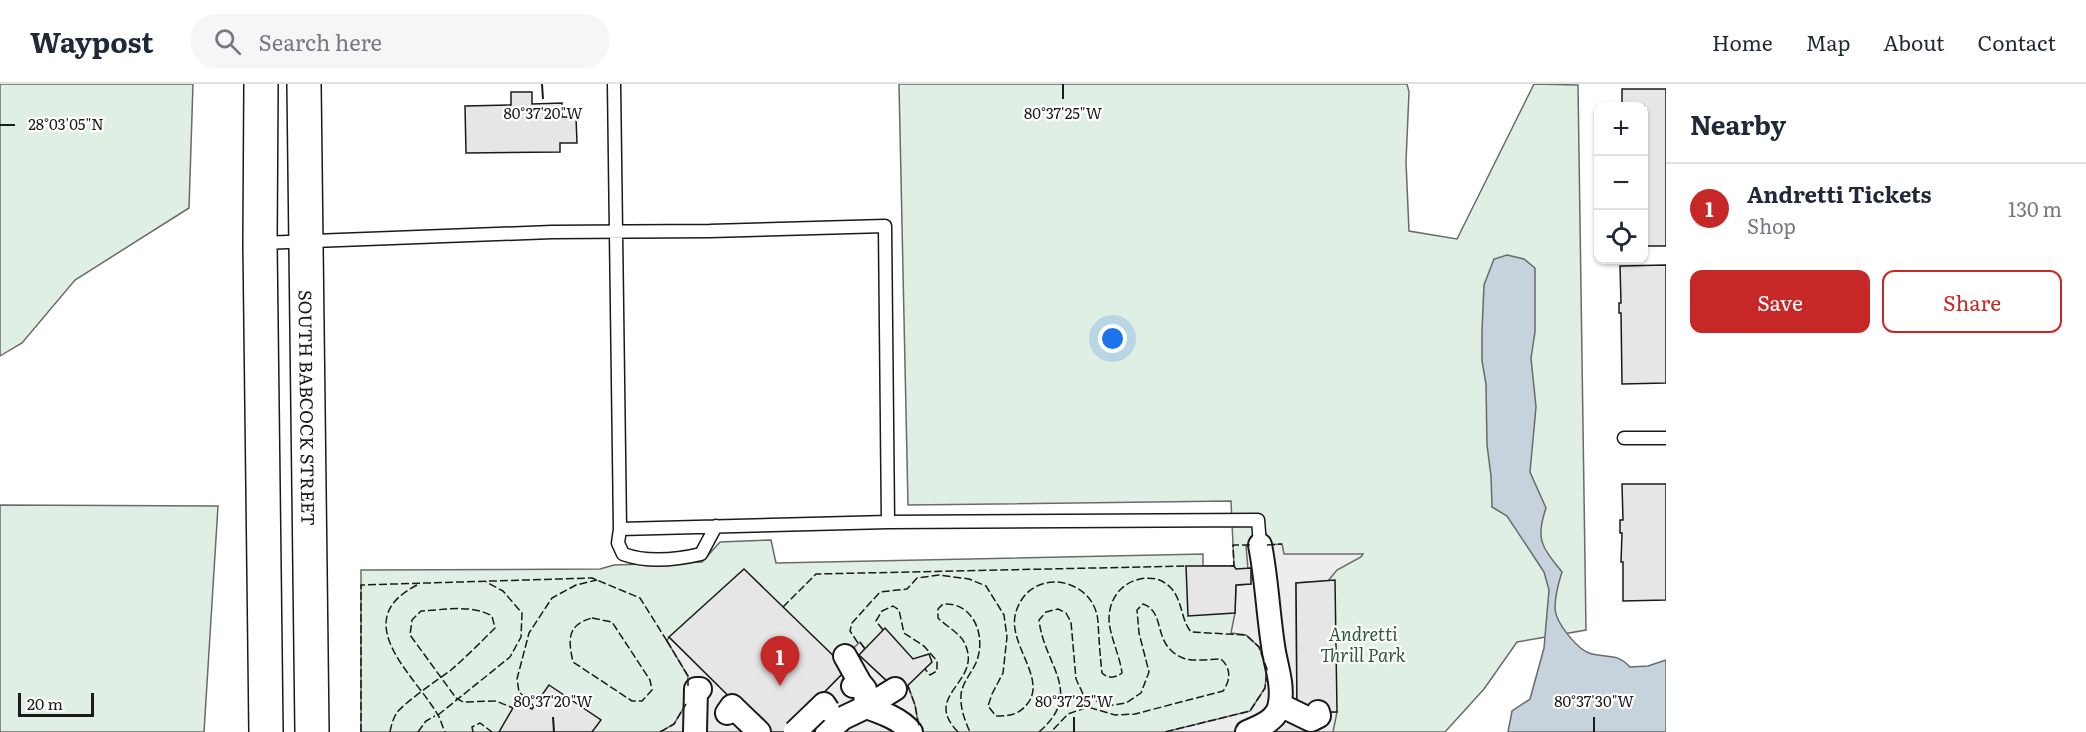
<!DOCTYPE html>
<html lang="en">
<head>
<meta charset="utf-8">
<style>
  :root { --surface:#fff; --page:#f6f6f7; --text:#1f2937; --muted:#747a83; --line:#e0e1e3; --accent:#c62828 }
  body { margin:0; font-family:Literata,serif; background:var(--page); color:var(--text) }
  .controls { position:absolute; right:18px; top:18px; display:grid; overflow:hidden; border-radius:12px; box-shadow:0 2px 4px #0004 }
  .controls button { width:54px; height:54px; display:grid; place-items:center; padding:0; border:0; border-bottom:2px solid var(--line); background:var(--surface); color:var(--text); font:30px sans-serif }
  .scale { position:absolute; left:18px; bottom:15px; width:76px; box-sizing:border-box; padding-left:6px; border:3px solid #1a1a1a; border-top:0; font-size:16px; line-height:21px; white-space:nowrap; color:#1a1a1a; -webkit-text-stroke:4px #fff; paint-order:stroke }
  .you { position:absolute; left:1113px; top:255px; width:21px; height:21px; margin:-15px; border:4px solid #fff; border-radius:50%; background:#1a73e8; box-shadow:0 0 0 9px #1a73e833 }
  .badge { display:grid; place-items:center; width:39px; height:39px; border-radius:50%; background:var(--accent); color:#fff; font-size:20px; font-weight:700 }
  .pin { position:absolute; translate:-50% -50px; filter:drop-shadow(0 2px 3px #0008) }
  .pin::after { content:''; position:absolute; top:32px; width:21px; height:18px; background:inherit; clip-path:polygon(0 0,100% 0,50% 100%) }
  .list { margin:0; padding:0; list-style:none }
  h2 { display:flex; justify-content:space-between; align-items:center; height:78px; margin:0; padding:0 24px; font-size:26px }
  h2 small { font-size:20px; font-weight:400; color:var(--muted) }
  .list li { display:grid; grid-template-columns:39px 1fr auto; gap:18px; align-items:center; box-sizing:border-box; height:90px; padding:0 24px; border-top:2px solid var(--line) }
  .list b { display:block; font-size:22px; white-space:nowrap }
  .list p { margin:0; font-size:20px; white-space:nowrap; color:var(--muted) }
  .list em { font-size:20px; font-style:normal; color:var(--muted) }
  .actions { display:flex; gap:12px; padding:18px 24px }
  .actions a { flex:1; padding:14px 0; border:2px solid var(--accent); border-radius:12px; text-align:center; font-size:21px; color:var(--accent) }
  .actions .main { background:var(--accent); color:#fff }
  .icon { flex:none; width:33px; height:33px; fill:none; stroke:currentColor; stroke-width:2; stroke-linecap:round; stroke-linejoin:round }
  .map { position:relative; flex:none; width:1666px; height:648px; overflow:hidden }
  header { display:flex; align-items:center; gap:36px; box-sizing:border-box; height:84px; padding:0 30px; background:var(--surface); border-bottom:2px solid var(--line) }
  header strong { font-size:28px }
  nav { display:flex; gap:33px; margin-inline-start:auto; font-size:21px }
  .search { width:420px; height:54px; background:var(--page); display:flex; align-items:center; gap:15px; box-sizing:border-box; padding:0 21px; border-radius:33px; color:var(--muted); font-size:22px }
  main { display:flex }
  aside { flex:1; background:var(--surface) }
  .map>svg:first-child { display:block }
  .green { fill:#e0efe3; stroke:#6a6a6a; stroke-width:1.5 }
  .parking { fill:#ededed; stroke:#6a6a6a; stroke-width:1.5 }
  .water { fill:#c6d2dc; stroke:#6a6a6a; stroke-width:1.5 }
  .building { fill:#e6e6e6; stroke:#1a1a1a; stroke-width:1.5 }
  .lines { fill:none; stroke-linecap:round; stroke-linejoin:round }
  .lane-casing { stroke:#1a1a1a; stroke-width:15 }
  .street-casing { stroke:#1a1a1a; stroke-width:26 }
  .secondary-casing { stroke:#1a1a1a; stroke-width:36 }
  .lane { stroke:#fff; stroke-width:12 }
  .street { stroke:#fff; stroke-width:22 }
  .secondary { stroke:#fff; stroke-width:33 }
  .street-bridge-casing { stroke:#1a1a1a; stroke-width:26; stroke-linecap:butt }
  .street-bridge { stroke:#fff; stroke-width:22 }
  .fence { stroke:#1a1a1a; stroke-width:1.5; stroke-dasharray:8 3; stroke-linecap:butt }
  .ticks { fill:none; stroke:#1a1a1a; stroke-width:2 }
  .labels { text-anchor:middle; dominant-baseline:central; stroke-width:4.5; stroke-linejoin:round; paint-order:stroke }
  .street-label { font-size:18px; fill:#1a1a1a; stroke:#fff }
  .park-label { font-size:18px; font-style:italic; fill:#2b5a34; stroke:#fff }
  .ticks-label { font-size:15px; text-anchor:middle; fill:#1a1a1a; stroke:#fff; stroke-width:4.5; stroke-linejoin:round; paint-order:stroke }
</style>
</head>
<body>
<header>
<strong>Waypost</strong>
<div class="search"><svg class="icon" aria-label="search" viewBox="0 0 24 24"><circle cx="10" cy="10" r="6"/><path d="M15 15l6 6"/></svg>Search here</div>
<nav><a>Home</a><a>Map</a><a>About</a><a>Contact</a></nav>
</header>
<main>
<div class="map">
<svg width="1666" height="648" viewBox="0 0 1666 648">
  <rect width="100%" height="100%" fill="#fff"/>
  <!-- green -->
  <path class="green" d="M0,0h193l-4,124 -114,72 -53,63 -22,13z
    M899,0h508l2,8 -3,70 3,69 48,8 77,-155 44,1 8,545 -69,12 -33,47 -39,43h-1084v-162l239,-1 14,-4 88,-3 18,-20 51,-2 5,23 427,-9v12h31l-3,-65 -323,4z
    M0,421l218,1 -14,226h-204z"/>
  <!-- parking -->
  <path class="parking" d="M1282,460l2,10h79l-2,3 -24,13 -9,11 -32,2 1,129h40l-4,20h-168l85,-21 15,-23 2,-19 -8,-22 -13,-12 -15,-2 4,-20 1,-28 14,-1 1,-16 -3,1 -2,-23z
    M669,553l96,95h-105l14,-8 12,-20 2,-28 -21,-35z
    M860,558l5,7 -5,7 35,33 5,4 8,-7 7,19 4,24 3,3h-137l61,-62 -7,-8z"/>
  <!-- water -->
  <path class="water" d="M1507,171l17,4 11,9v64l-4,26 5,49 -6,65 16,36c-11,32 -4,39 16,64 -4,12 -7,25 -7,37 1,14 23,42 37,45 17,4 25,-1 38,13l18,-1 18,-6v72h-158l4,-21 18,-12 14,-51 5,-58 -5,-18 -37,-56 -15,-9 -1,-31 -4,-31 -1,-61 -4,-23v-30l2,-46 10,-26z"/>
  <!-- building -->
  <path class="building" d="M1622,5h44v157h-22v-140h-22z
    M511,8h21v12l30,-1v14h14l1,26h-17v9l-94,1 -1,-47 46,-1z
    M1666,181v118l-44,1 -1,-71h-2v-10h2l-1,-37z
    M1622,400h44v116l-43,1v-39h-2l1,-29h-2v-13h3z
    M1186,482h48l2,3 15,-1v16l-15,1 -1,28 -47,3z
    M744,485l103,100 -62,63h-20l-96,-95z
    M1335,496l2,132h-40l-1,-129z
    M885,544l28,31 16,-5 3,8 -32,31 -41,-38z
    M549,601l52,35 -9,12h-93l18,-31 15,8z
    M1291,631l15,17h-36z"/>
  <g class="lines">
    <defs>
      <path id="lane" d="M614,0l6,445 -2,14 5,11c25,9 53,6 78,0l15,-28
        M261,159l291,-11 158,-1 175,-5 3,296
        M1624,354h42
        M620,445l268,-7 370,-2 2,25"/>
      <path id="street" d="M845,572l15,27
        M853,602l7,-3 5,6 1,18 29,-18
        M1280,621l31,15 8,-4 -1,-4
        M727,629l5,-7 27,26
        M695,648l1,-43h4
        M827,648l16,-14 23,-11c15,5 35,12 45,25
        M1247,648c14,-6 31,-12 33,-29 3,-17 -3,-35 -6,-51 -6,-36 -7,-72 -14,-107"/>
      <g id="secondary">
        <path d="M261,0l-1,159 6,489"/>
        <path id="s1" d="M304,0l8,648"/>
      </g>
    </defs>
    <!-- lane casing -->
    <use href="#lane" class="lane-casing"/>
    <!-- street casing -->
    <use href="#street" class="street-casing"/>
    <!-- secondary casing -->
    <use href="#secondary" class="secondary-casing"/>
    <!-- lane -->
    <use href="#lane" class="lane"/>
    <!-- street -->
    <use href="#street" class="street"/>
    <!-- secondary -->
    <use href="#secondary" class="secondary"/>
    <defs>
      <path id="street-bridge" d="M795,648l29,-28 4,6"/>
    </defs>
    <!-- street-bridge casing -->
    <use href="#street-bridge" class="street-bridge-casing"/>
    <!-- street-bridge -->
    <use href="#street-bridge" class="street-bridge"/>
    <!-- fence -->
    <path class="fence" d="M1267,461l15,-1
      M1231,482h3l-1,-21h19
      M417,501c-70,36 -3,89 21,130 3,5 4,11 7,17
      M783,523l33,-33 370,-8
      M592,534l20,4 38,58 2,10 -10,11h-10l-59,-39c-5,-23 -6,-37 19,-44z
      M883,546l-7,-9 6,-10 11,-5 6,4 5,23 20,13 13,15v10l-7,4 -5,-6
      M667,557l21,35v10
      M865,565l-5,-7 -2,1 -8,-12 2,-8 28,-31 27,-3 10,-11 22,-3 30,4 17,7 18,29 3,22 -4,36 -11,21 -4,12 8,10c14,0 23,-1 32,-13 19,-25 -22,-61 -12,-91 14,-47 79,-35 82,10 1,17 2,34 4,51 7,6 13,5 20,0 -2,-17 -13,-39 -13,-54 0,-20 12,-36 31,-40 11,-2 21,-1 30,8 13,13 10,31 21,45l55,3 13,12 8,22 -2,19 -15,23 -85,21
      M908,602l7,19 4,21
      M534,622l-15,-14 -2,-13 12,-46 23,-35 24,-13 21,-5
      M438,631l72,-58 11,-20 1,-24 -19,-22 -17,-9
      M361,648v-147l231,-7 48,20 27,43 2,-4
      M390,648c1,-6 3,-13 6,-18 6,-10 43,-35 55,-44 15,-13 30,-28 44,-42l-3,-12c-20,-12 -49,-6 -71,-5l-9,9 -2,15 46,63 7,4 33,-1 17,7
      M418,648l8,-11 9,-5
      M473,648l-1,-5 8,-4 12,9
      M660,648l14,-8 12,-20
      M958,648c-37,-38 25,-49 7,-88 -4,-10 -19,-18 -27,-26v-9l5,-5c28,-2 42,27 35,53 -3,13 -16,24 -17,38 -1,13 4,26 9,37
      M1039,648c46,-40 5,-66 0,-112l7,-8 12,-3 8,4 5,9 5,57 7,15 23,12 20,-3 15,-10 8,-21 -10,-39 -2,-23 6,-6c24,8 8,41 40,54 10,4 26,1 38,1 10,9 10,21 2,32l-88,23 -20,1 -27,-8 -20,7 -17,18"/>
  </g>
  <!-- ticks -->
  <path class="ticks" d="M542,0l1,15M1063,0v15M0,41h15M553,633l1,15M1074,633v15M1594,633v15"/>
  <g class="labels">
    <!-- street labels -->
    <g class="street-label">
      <text stroke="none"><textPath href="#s1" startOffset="324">SOUTH BABCOCK STREET</textPath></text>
    </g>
    <!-- park labels -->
    <g class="park-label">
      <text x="1363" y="549">Andretti<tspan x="1363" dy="21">Thrill Park</tspan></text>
    </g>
  </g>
  <g class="ticks-label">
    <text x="543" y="35">80°37'20"W</text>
    <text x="1063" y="35">80°37'25"W</text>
    <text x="66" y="46">28°03'05"N</text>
    <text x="553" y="623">80°37'20"W</text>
    <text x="1074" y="623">80°37'25"W</text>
    <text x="1594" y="623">80°37'30"W</text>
  </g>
</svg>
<div class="controls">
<button>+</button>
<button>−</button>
<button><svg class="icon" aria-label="locate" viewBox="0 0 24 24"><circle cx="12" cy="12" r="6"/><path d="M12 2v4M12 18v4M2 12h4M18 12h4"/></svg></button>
</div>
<div class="scale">20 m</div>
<div class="you"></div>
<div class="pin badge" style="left:780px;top:602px">1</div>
</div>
<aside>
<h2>Nearby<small></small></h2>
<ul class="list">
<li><span class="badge">1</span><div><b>Andretti Tickets</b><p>Shop</p></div><em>130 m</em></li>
</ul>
<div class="actions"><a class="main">Save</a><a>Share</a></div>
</aside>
</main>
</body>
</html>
